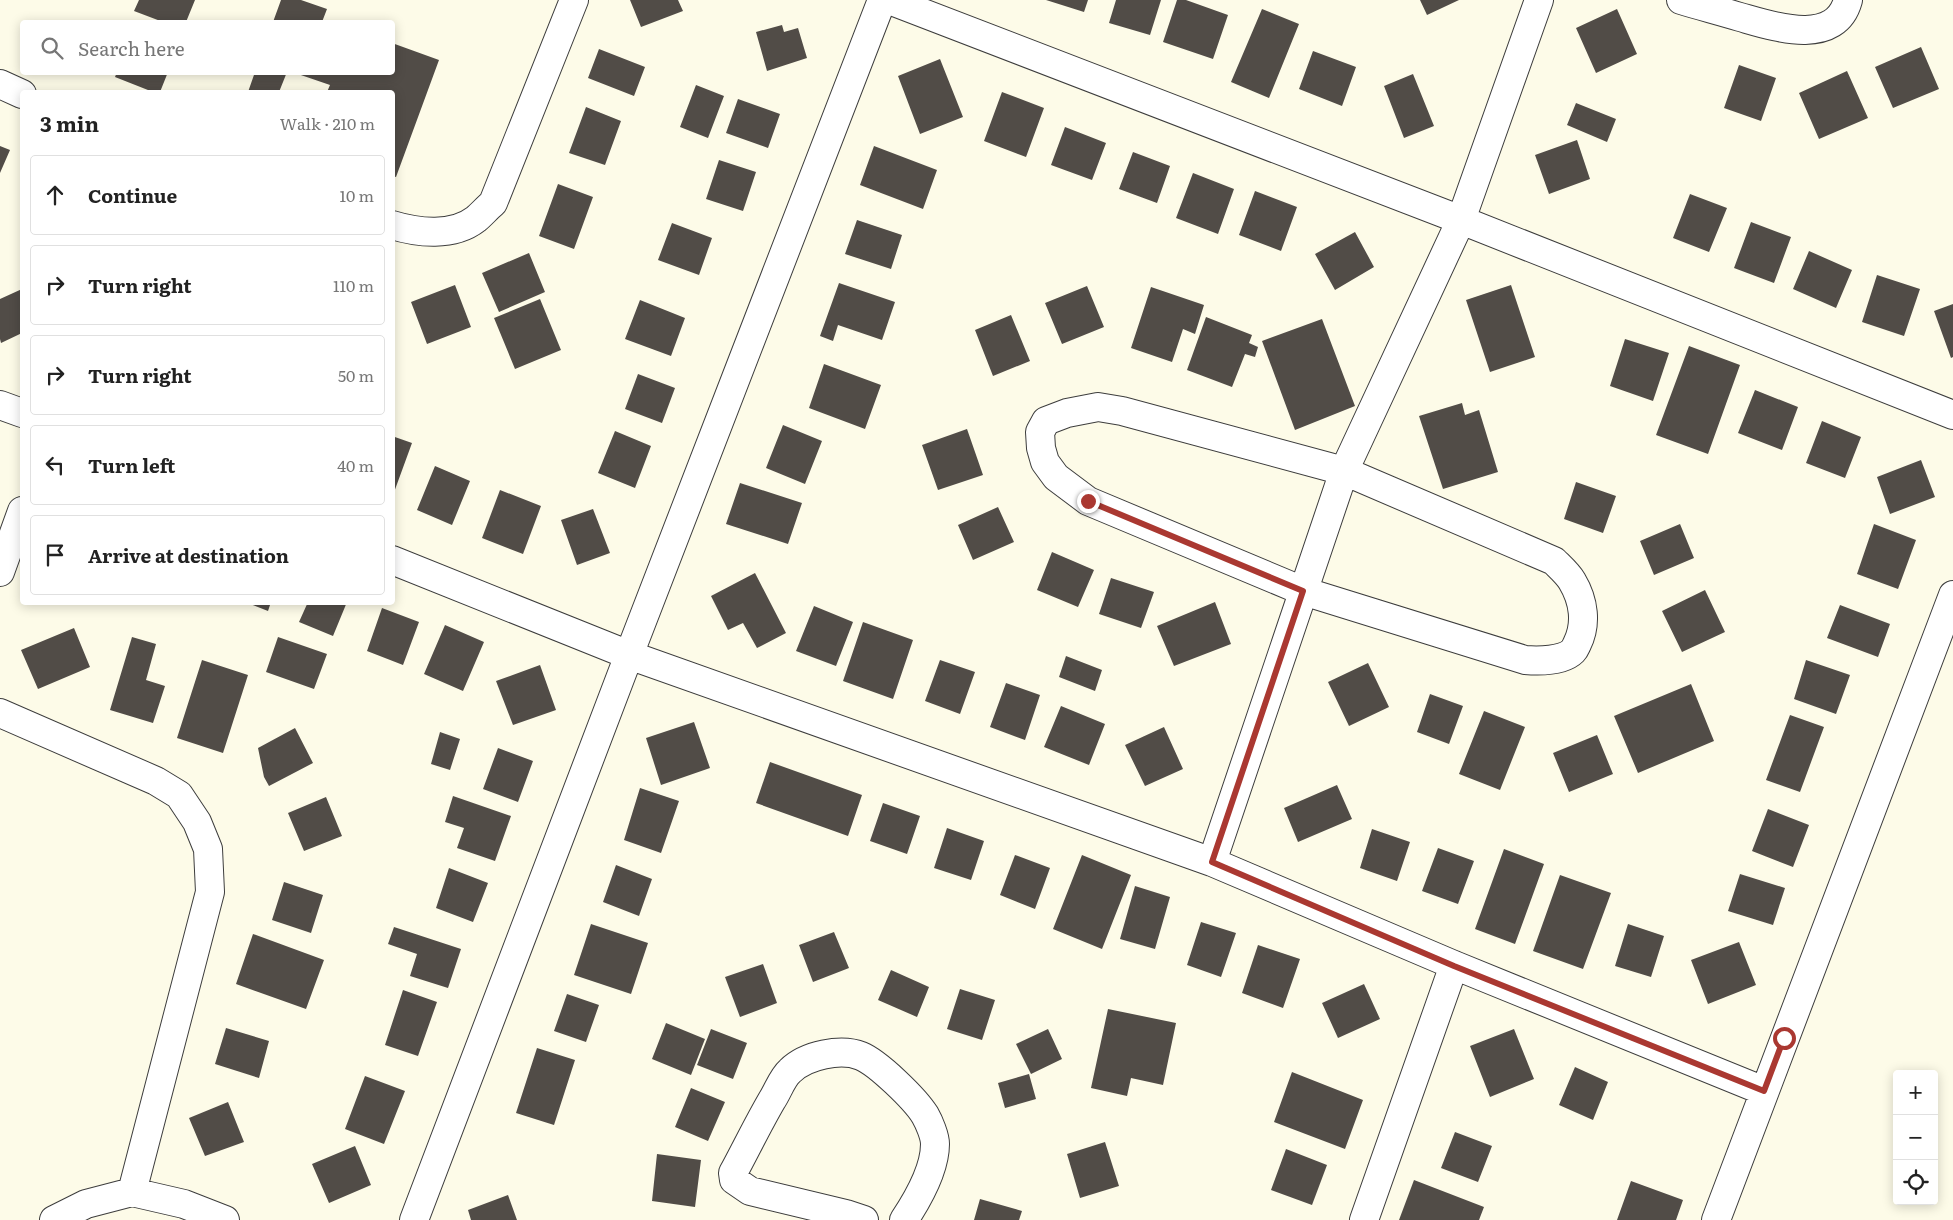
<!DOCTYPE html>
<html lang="en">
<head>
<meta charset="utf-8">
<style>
  :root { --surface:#fff; --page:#f2f2f2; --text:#222; --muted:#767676; --line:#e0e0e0 }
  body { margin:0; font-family:Literata,serif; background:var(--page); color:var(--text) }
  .controls { position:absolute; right:15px; bottom:15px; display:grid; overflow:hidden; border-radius:5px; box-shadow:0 2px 12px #0003 }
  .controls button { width:45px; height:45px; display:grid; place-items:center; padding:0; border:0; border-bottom:1px solid var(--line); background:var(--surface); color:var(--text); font:25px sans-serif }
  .stop { position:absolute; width:15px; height:15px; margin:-11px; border:4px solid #aa3831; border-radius:50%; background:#fff }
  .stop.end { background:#aa3831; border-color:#fff; box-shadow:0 1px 5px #0008 }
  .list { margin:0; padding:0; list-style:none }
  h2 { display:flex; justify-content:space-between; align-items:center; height:65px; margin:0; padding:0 20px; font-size:21px }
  h2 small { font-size:16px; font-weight:400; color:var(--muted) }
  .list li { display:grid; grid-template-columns:32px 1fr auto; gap:15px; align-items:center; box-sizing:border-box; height:80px; margin:0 10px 10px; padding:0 10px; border:1px solid var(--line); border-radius:5px }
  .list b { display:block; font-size:19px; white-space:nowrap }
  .list em { font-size:16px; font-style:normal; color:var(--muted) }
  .icon { flex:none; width:28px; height:28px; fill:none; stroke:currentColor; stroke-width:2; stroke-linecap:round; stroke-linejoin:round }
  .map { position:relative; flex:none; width:1953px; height:1220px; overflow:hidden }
  .search { position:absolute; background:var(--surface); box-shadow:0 2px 12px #0003; left:20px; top:20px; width:375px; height:55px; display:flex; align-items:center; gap:12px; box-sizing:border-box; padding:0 18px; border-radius:5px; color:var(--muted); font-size:19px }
  .panel { position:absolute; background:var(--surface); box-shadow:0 2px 12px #0003; left:20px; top:90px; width:375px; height:515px; border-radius:5px }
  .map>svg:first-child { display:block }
  .building { fill:#514c47 }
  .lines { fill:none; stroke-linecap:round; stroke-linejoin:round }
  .minor-casing { stroke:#3d3d3d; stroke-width:30 }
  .minor { stroke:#fff; stroke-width:28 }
  .route { stroke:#aa3831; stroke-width:6 }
</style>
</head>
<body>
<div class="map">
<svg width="1953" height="1220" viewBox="0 0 1953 1220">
  <rect width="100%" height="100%" fill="#fdfbe8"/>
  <!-- building -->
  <path class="building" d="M139,0h56l-9,22h-23l-29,-11z
    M281,0h20l26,9 -5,13h-49z
    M630,0h48l5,11 -42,16z
    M1046,0h42l-4,12z
    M1116,0h45l-11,35 -41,-12z
    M1177,0h9l42,15 -15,44 -50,-17z
    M1420,0h39l-32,15z
    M1262,9l37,15 -30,74 -38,-16z
    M1617,9l20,45 -41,19 -20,-45z
    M782,25l2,7 14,-4 9,30 -40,13 -11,-39z
    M392,43l47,17 -43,117 -4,-1v-84h-65l3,-7 -35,-12 97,-1z
    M1921,47l18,42 -46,19 -18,-41z
    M599,49l46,18 -11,29 -46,-18z
    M1313,51l43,16 -14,39 -43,-17z
    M940,59l23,58 -43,17 -22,-58z
    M1739,65l37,13 -15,43 -37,-13z
    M1847,71l21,47 -49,21 -20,-46z
    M117,72h51l-8,20h-7l-38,-15z
    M255,72h32l-8,20h-31z
    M1413,74l21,52 -30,12 -20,-52z
    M696,85l28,11 -16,42 -28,-11z
    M1002,92l42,16 -18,49 -42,-16z
    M738,99l42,15 -12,34 -42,-15z
    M1576,103l40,16 -9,23 -40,-17z
    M586,107l35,14 -16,44 -36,-12z
    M1065,127l41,16 -14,37 -41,-15z
    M1577,140l13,39 -41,15 -14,-39z
    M0,146l10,4 -10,23z
    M874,146l63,24 -14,39 -63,-24z
    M1133,152l37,14 -13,37 -38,-14z
    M719,160l37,12 -13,39 -37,-12z
    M1193,173l41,16 -16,45 -42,-16z
    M558,184l35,13 -19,52 -35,-13z
    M1255,191l42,16 -16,44 -42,-16z
    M1690,194l37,14 -18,44 -36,-14z
    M857,220l45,15 -11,34 -46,-15z
    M1751,222l40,15 -17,46 -40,-15z
    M672,223l40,15 -13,37 -41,-15z
    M1355,232l19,35 -39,23 -20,-36z
    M1809,251l43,19 -16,38 -43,-19z
    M529,253l16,39 -46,20 -17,-39z
    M1877,275l43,14 -16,47 -42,-14z
    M839,283l56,19 -13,38 -44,-15 -5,16 -13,-5z
    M455,285l16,42 -44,17 -16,-42z
    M1511,285l24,72 -45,15 -24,-72z
    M1087,286l17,41 -42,17 -17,-41z
    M1151,287l53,18 -9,29 -12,-5 -11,33 -41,-14z
    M22,289v44l-21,10 -1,-4v-40z
    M540,299l21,51 -46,19 -21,-51z
    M640,300l45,18 -14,38 -46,-17z
    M1953,304v53l-2,1 -17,-47z
    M1011,315l19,46 -37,15 -18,-46z
    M1206,317l46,18 -3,8 9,4 -3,10 -10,-3 -13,33 -45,-17z
    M1322,319l33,87 -60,24 -33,-89z
    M1625,339l44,14 -16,48 -43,-15z
    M1689,346l51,19 -32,89 -52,-19z
    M824,364l57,21 -16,44 -56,-21z
    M638,374l37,14 -13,35 -37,-14z
    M1755,390l43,17 -16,43 -44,-17z
    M1462,403l3,12 14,-5 19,62 -55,17 -24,-73z
    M1822,421l39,16 -16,41 -39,-15z
    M783,425l39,16 -17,43 -39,-16z
    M967,429l16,46 -45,15 -16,-45z
    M615,431l36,15 -16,42 -37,-15z
    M392,436l20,7 -19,52h-1z
    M1921,460l14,37 -45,17 -13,-37z
    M435,466l35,15 -18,44 -35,-15z
    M1576,482l40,14 -13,37 -39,-14z
    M740,483l62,20 -14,41 -62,-20z
    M500,490l41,16 -18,48 -41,-16z
    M998,507l16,35 -41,18 -15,-35z
    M593,509l17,44 -33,12 -16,-45z
    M1680,524l14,34 -40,17 -14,-34z
    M1874,524l42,16 -18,49 -41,-15z
    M1052,552l42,18 -16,37 -41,-17z
    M755,573l31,60 -29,15 -14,-25 -15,7 -17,-34z
    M1111,578l43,14 -13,36 -42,-14z
    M1705,590l20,42 -43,20 -20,-41z
    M245,602h26l-3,9z
    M308,602h39l-14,34 -34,-14z
    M1215,602l16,42 -57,22 -17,-40z
    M1840,605l50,19 -12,33 -51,-19z
    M814,606l39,16 -17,44 -40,-15z
    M382,608l37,14 -16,43 -36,-14z
    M863,622l50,18 -20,59 -50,-18z
    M445,625l39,17 -21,49 -39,-17z
    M74,628l16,39 -52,22 -17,-39z
    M132,637l24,7 -10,36 19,6 -12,37 -43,-13z
    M278,637l49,17 -13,35 -48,-17z
    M1066,656l36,14 -7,21 -36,-14z
    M202,660l46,15 -25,78 -46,-15z
    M940,660l35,12 -15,42 -35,-13z
    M1806,660l44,15 -14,39 -42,-15z
    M1368,663l21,44 -40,19 -21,-44z
    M540,665l16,45 -43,15 -17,-44z
    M1006,683l34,12 -15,45 -35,-13z
    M1691,684l23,57 -76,32 -24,-57z
    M1430,694l33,12 -14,38 -32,-12z
    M1061,706l44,18 -16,41 -45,-18z
    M1484,711l41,16 -25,63 -41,-16z
    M1790,715l34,12 -24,65 -34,-12z
    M694,722l16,46 -49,17 -15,-47z
    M1164,727l19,42 -38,17 -20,-41z
    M295,728l18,35 -44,23 -5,-9 -6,-29z
    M440,732l20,7 -10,31 -19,-6z
    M1597,735l16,39 -44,18 -16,-39z
    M498,748l35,13 -15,41 -35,-13z
    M770,762l92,33 -14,41 -92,-33z
    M1337,785l15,34 -54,23 -14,-34z
    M640,788l39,13 -18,52 -37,-13z
    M453,796l58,20 -16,45 -38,-13 7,-20 -19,-6z
    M326,797l16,39 -38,15 -16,-38z
    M883,803l37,13 -13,38 -37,-13z
    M1768,809l41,16 -16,42 -41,-16z
    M947,828l37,13 -13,39 -37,-12z
    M1372,829l38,13 -13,39 -37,-13z
    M1438,848l36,13 -16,43 -36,-13z
    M1504,849l40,15 -29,80 -40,-15z
    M1015,855l35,13 -15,41 -35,-14z
    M1082,855l49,20 -29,74 -49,-20z
    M616,865l36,14 -13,37 -36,-14z
    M449,868l39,15 -15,39 -37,-14z
    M1740,874l45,14 -12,37 -45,-14z
    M1560,875l51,18 -28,76 -50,-18z
    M284,882l39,13 -12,38 -39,-13z
    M1135,886l35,11 -15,52 -35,-10z
    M1201,922l35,11 -15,44 -34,-12z
    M591,924l57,19 -17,51 -57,-19z
    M1628,924l36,12 -13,41 -36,-11z
    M394,927l67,22 -13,39 -38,-12 7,-22 -29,-10z
    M834,932l15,36 -36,14 -14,-37z
    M253,934l71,26 -18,49 -70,-25z
    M1739,942l17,43 -48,19 -17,-44z
    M1258,945l42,14 -17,49 -41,-15z
    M763,964l14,39 -37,14 -15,-40z
    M891,970l38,17 -12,30 -39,-17z
    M1364,984l16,35 -42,19 -16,-35z
    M960,989l35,11 -13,40 -35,-11z
    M403,990l34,12 -19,54 -33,-11z
    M567,994l32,11 -13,37 -32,-11z
    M1108,1009l68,14 -13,62 -32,-7 -4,18 -36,-8z
    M666,1023l39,16 -14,36 -39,-16z
    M226,1028l43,13 -10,37 -44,-14z
    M711,1029l36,14 -14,36 -36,-14z
    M1048,1029l14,30 -31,15 -15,-30z
    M1514,1029l20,50 -44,18 -20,-51z
    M537,1048l38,12 -21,65 -38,-12z
    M1575,1067l33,15 -15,38 -34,-15z
    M1292,1072l71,28 -18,49 -71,-27z
    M1029,1074l7,25 -31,9 -7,-25z
    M365,1076l40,15 -21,53 -39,-15z
    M691,1088l34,14 -17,39 -33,-14z
    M228,1102l16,40 -39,14 -16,-38z
    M1455,1132l37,14 -14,36 -37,-14z
    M1105,1142l14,44 -39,12 -13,-44z
    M355,1146l16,39 -42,18 -17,-39z
    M1286,1149l41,16 -15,40 -41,-15z
    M657,1154l44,6 -6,47 -43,-6z
    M1414,1180l70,27 -5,13h-80z
    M1631,1181l52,19 -7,20h-59z
    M508,1195l9,25h-46l-3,-10z
    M980,1199l42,12 -3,9h-45z"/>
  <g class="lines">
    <defs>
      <path id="minor" d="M889,0l572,220 492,195
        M1681,0c20,6 39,11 59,17 32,9 95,31 108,-17
        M0,84l22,10
        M392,225c26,8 61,12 84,-6 6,-5 11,-11 17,-16l81,-203
        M0,405l22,8
        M1098,407l24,4 222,60 210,90c6,6 14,13 18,20 12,20 15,43 5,63 -1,2 -2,5 -4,7 -10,10 -35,10 -48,9l-222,-69 -215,-90 -32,-24 -11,-15 -4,-14 -1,-16 6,-11 21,-8z
        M392,560l237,95 583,207 242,103 310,126
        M0,572l22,-61
        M0,713l156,68 23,14 18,27 11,27 2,43 -78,300
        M1212,862l132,-391 117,-251 78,-220
        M54,1220l32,-16 46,-12 52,12 41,16
        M414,1220l215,-565 253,-655
        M864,1220l-18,-6 -96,-23 -16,-11 -1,-7c13,-24 25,-49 39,-73 6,-9 10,-22 18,-29 16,-16 51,-23 71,-15 17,7 54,43 64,59 4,7 10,21 10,29 0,26 -17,55 -31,76
        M1364,1220l90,-255
        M1716,1220l237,-625"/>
    </defs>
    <!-- minor casing -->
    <use href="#minor" class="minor-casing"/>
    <!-- minor -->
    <use href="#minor" class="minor"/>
  </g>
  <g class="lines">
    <!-- route -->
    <path class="route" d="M1088,501l215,90 -91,271 242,104 310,125 20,-53"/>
  </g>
</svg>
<div class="controls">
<button>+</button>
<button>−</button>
<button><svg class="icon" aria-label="locate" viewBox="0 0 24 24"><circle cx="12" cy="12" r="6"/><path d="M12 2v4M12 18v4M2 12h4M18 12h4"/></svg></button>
</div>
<div class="stop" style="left:1784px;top:1038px"></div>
<div class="stop end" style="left:1088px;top:501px"></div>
<div class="search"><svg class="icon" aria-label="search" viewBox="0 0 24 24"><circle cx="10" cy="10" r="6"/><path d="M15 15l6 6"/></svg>Search here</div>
<section class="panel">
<h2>3 min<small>Walk · 210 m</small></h2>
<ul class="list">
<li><svg class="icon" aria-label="ahead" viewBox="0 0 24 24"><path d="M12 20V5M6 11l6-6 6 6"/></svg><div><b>Continue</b></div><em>10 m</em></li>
<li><svg class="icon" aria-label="right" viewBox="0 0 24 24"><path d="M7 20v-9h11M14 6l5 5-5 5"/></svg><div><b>Turn right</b></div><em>110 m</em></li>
<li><svg class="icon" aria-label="right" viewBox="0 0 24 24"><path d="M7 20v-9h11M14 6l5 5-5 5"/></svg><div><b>Turn right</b></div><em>50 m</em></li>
<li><svg class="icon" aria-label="left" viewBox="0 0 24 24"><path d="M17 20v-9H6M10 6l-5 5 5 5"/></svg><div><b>Turn left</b></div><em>40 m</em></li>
<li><svg class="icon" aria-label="arrive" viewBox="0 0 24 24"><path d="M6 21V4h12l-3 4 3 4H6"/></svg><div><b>Arrive at destination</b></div></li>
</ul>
</section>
</div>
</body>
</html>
